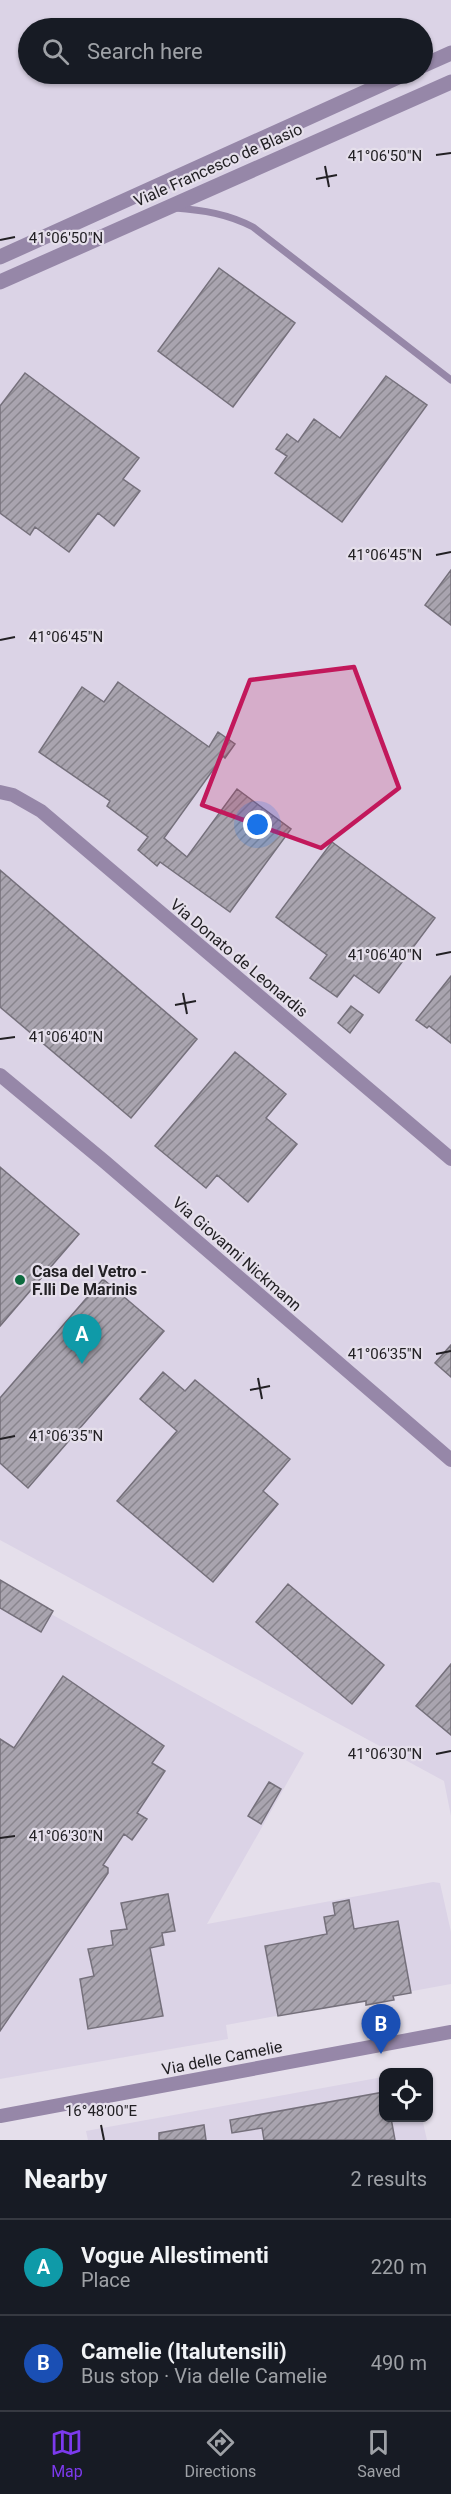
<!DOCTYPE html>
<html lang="en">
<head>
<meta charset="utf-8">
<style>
  :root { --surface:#171b24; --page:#242831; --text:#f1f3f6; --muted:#9ea1a6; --line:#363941; --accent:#7c3aed }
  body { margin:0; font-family:Roboto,sans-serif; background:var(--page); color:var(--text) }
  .controls { position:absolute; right:18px; bottom:18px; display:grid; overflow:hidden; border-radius:12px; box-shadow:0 2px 4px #0004 }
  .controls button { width:54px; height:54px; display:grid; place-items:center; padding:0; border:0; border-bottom:2px solid var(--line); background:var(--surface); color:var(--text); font:30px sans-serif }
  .you { position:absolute; left:258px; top:825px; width:21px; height:21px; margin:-15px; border:4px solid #fff; border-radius:50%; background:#1a73e8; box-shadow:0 0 0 9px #1a73e833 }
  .badge { display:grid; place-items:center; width:39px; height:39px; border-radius:50%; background:var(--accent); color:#fff; font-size:20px; font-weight:700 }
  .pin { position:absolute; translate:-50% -50px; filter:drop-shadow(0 2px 3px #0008) }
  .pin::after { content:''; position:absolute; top:32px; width:21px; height:18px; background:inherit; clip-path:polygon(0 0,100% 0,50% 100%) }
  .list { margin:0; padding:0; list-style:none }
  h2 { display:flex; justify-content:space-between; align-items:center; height:78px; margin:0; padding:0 24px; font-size:26px }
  h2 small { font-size:20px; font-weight:400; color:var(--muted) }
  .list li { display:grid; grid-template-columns:39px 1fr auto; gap:18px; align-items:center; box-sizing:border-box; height:96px; padding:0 24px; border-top:2px solid var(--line) }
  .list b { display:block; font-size:22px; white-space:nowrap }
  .list p { margin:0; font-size:20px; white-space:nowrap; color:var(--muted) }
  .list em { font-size:20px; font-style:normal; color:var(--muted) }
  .icon { flex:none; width:33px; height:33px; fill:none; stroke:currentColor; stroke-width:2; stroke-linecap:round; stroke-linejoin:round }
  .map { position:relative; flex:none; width:451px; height:2140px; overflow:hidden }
  .search { position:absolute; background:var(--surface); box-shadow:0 2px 4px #0004; left:18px; right:18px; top:18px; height:66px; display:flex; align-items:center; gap:15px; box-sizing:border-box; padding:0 21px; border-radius:33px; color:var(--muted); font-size:22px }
  .sheet { height:270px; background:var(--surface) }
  nav { display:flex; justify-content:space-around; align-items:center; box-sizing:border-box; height:84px; border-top:2px solid var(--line); background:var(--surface); font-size:16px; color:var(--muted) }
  nav a { display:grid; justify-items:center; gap:3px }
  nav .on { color:var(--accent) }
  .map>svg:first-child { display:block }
  .built { fill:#dbd3e6; fill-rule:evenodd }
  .building { fill:url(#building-hatch); stroke:#75707b; stroke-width:1.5 }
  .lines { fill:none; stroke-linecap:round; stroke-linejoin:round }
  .service { stroke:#9687a8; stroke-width:7 }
  .minor { stroke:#9687a8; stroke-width:14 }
  .tertiary { stroke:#9687a8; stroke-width:15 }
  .marked { fill:#c2185b; fill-opacity:0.2; stroke:#c2185b; stroke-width:4.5; stroke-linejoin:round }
  .ticks { fill:none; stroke:#222024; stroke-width:2 }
  .poi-dot { fill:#0d6b3f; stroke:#e5dfeb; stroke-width:2 }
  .labels { text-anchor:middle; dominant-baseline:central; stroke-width:4.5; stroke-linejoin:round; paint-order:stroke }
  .street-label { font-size:16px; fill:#222024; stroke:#e5dfeb }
  .poi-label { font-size:16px; font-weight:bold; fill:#222024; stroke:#e5dfeb; text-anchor:start }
  .ticks-label { font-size:15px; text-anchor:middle; fill:#222024; stroke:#e5dfeb; stroke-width:4.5; stroke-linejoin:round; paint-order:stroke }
</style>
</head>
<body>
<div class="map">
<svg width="451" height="2140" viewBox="0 0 451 2140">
  <defs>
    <pattern id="building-hatch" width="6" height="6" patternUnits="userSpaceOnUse" patternTransform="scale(1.5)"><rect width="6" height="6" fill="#a9a4af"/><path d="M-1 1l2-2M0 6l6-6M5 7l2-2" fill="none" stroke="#89858e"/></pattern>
  </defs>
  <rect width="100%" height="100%" fill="#e5dfeb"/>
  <!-- built -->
  <path class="built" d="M0,0h451v1816l-7,-35 -444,-241zM28,28h394v46h-394z
    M0,1586l304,167 -97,171 226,-42 7,1 11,49v52l-225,41 2,14 -228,40z
    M383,2077l1,41h38l5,22h-339l-2,-9z"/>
  <!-- building -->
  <path class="building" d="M219,268l76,55 -62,84 -75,-56z
    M25,373l114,85 -16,21 17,12 -26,35 -16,-13 -29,39 -34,-25 -5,8 -30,-22v-107z
    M386,376l41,29 -85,117 -67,-49 12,-17 -11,-7 11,-15 11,8 16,-23 26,19z
    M451,570v55l-26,-20z
    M118,682l91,65 9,-15 17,12 -10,14 -2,-2 -59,82 23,19 50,-68 54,40 -61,83 -70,-50 -3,4 -19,-16 10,-13 -41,-31 3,-5 -71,-49 43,-65 22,15z
    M332,842l103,76 -56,75 -25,-18 -17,22 -27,-19 17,-23 -51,-38z
    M0,870l197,169 -66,79 -131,-111z
    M451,976v67l-22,-17 -2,2 -11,-8z
    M351,1006l12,9 -13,18 -12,-10z
    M235,1052l51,42 -20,24 31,26 -49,58 -31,-27 -11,13 -51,-42z
    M0,1167l79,67 -79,92z
    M103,1279l61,52 -136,157 -28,-25v-65z
    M451,1345v32l-16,-14z
    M163,1372l22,19 10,-11 95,79 -27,32 15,13 -65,78 -96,-81 60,-70 -37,-32z
    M0,1580l53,31 -12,21 -41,-24z
    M288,1584l96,81 -32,39 -96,-82z
    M451,1664v71l-35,-29z
    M63,1676l101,70 -12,17 13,8 -28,42 10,6 -15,21 -8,-6 -21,31 5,3v5l-108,158v-292l14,9z
    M269,1782l12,7 -20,35 -13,-8z
    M168,1894l7,37 -13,2 2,12 -14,3 13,68 -75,13 -8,-50 14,-3 -6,-27 25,-4 -2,-14 16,-2 -6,-26z
    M349,1900l5,29 44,-8 13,72 -18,3 1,4 -28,5v-4l-88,15 -13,-70 62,-12 -3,-17 11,-2 -2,-12z
    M384,2092v26h7l4,22h-131l-2,-12 -30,5 -2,-13z
    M204,2125l2,15h-47v-7z"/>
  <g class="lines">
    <!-- service -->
    <path class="service" d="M175,208c28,2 53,6 78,19l198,153"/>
    <!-- minor -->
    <path class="minor" d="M0,792l13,3 28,16 410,348
      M0,1075l105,87 346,298
      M0,2116l451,-84"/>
    <!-- tertiary -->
    <path class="tertiary" d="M422,66l29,-13
      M0,257l405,-183
      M0,282l451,-200"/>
  </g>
  <!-- marked area -->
  <path class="marked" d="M354,667l45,121 -78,60 -119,-43 48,-125z"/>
  <!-- ticks -->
  <path class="ticks" d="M436,155l15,-2M325,166l4,21M316,179l21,-4M0,240l15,-3M436,555l15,-3M0,640l15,-3M436,955l15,-3M183,993l4,21M175,1005l21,-4M0,1039l15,-2M436,1354l15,-3M258,1378l4,21M250,1390l20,-4M0,1439l15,-3M436,1754l15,-3M0,1838l15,-2M101,2125l3,15"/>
  <!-- markers -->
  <circle class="poi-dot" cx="20" cy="1280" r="6"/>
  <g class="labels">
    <!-- street labels -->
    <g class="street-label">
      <text transform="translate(218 165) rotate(-24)">Viale Francesco de Blasio</text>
      <text transform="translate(239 958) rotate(40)">Via Donato de Leonardis</text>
      <text transform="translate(237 1254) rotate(41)">Via Giovanni Nickmann</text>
      <text transform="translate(222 2058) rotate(-11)">Via delle Camelie</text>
    </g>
    <!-- poi labels -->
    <g class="poi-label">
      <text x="32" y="1271">Casa del Vetro -<tspan x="32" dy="18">F.lli De Marinis</tspan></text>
    </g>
  </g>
  <g class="ticks-label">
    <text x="385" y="161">41°06'50"N</text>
    <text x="66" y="243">41°06'50"N</text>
    <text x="385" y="560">41°06'45"N</text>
    <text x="66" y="642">41°06'45"N</text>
    <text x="385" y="960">41°06'40"N</text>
    <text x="66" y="1042">41°06'40"N</text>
    <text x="385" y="1359">41°06'35"N</text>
    <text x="66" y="1441">41°06'35"N</text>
    <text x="385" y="1759">41°06'30"N</text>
    <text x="66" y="1841">41°06'30"N</text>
    <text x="101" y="2116">16°48'00"E</text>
  </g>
</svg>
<div class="controls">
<button><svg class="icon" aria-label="locate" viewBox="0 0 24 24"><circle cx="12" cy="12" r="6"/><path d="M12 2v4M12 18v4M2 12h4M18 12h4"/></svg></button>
</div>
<div class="you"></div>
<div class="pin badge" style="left:82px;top:1364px;background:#0f9aa8">A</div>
<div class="pin badge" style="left:381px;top:2054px;background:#1a4fb4">B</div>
<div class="search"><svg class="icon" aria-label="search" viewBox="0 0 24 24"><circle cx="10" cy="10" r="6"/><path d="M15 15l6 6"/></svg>Search here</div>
</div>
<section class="sheet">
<h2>Nearby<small>2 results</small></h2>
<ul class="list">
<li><span class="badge" style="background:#0f9aa8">A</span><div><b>Vogue Allestimenti</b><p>Place</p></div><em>220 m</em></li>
<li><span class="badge" style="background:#1a4fb4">B</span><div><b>Camelie (Italutensili)</b><p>Bus stop · Via delle Camelie</p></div><em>490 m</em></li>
</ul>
</section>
<nav>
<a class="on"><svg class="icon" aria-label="map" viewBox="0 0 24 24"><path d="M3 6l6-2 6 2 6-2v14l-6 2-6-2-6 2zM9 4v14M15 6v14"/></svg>Map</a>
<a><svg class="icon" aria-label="directions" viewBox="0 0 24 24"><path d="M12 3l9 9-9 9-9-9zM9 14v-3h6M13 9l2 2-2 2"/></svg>Directions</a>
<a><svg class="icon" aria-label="saved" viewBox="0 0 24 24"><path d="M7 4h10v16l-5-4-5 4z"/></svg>Saved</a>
</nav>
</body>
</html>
